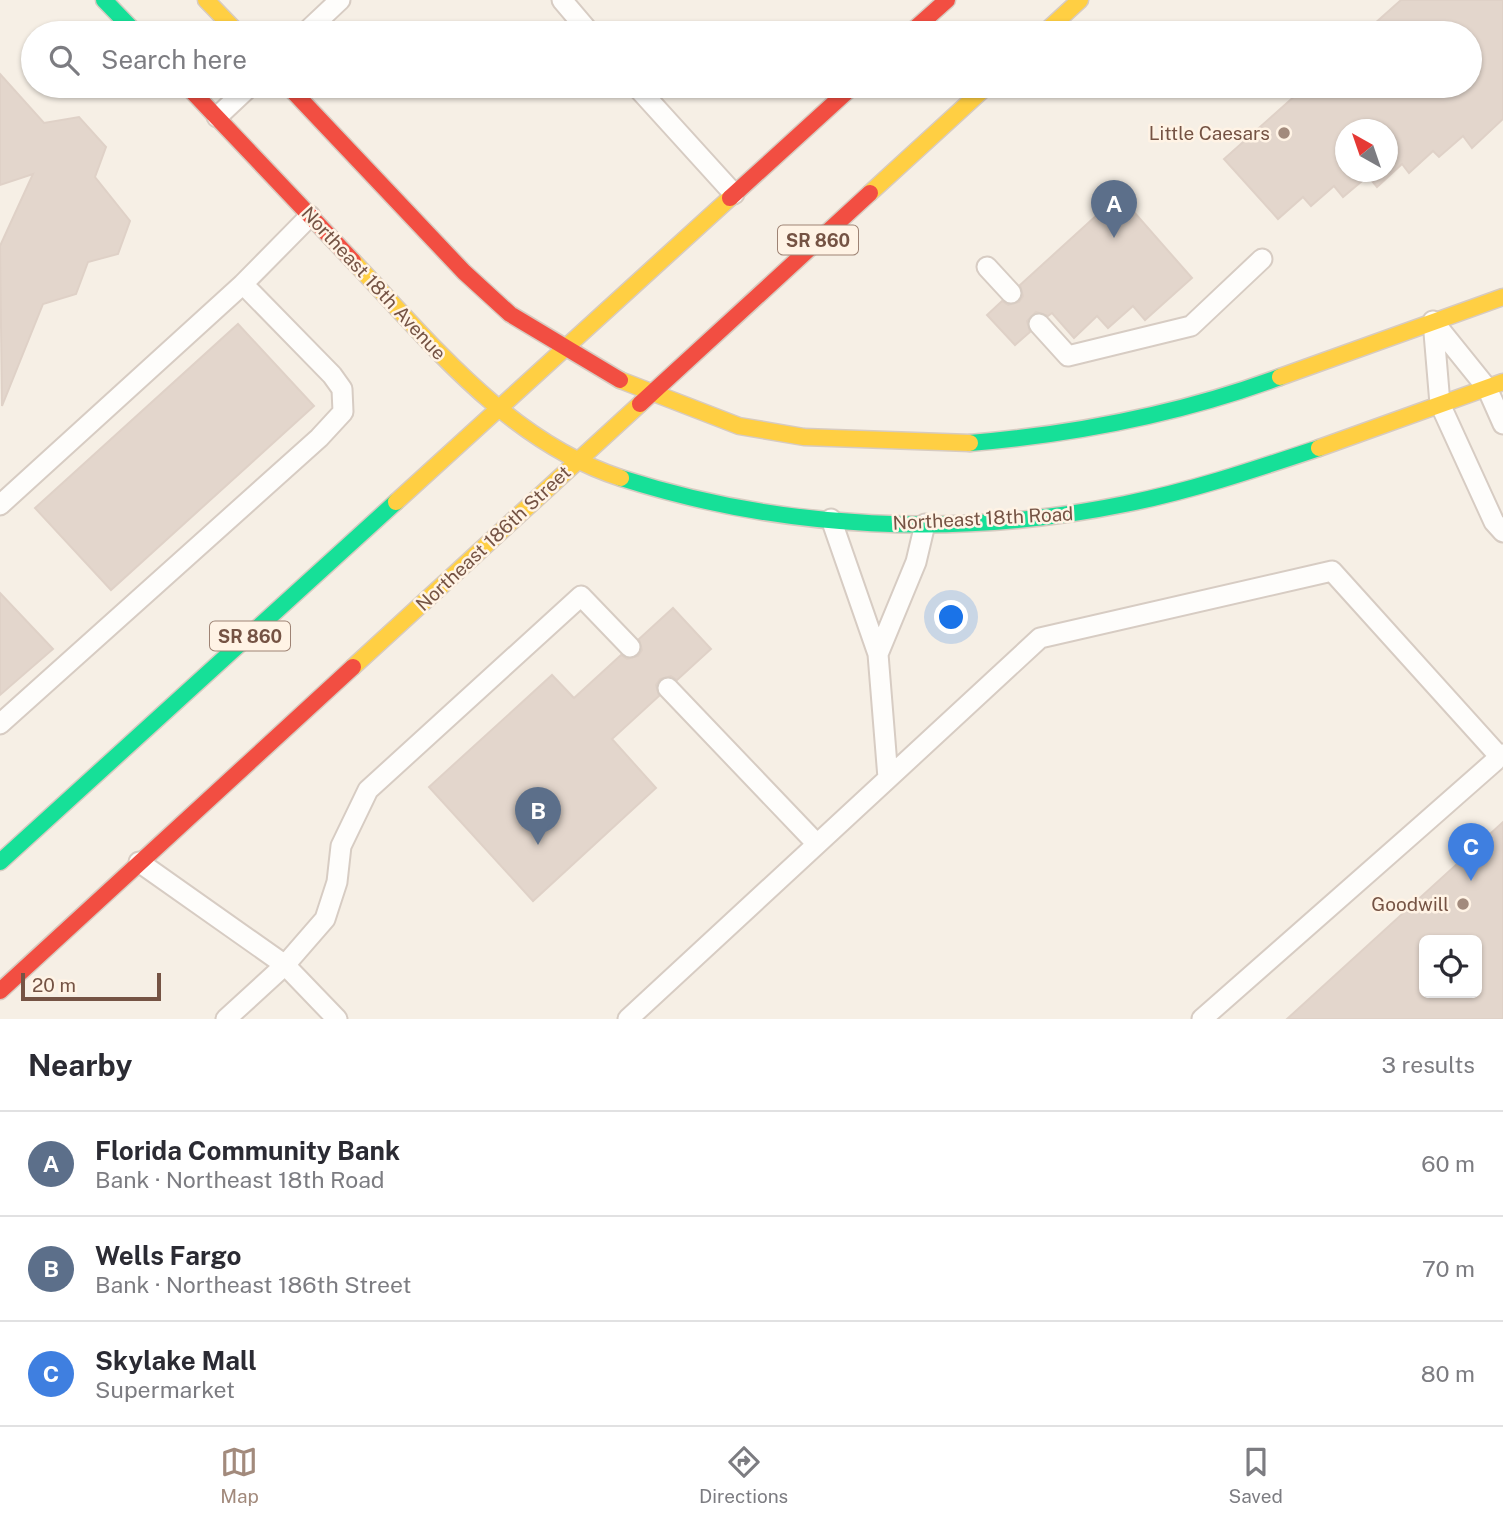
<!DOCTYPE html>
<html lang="en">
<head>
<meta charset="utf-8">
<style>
  :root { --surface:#fff; --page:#f2f2f3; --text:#2b2b33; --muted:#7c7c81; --line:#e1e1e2; --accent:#a28a7c }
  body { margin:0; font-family:"Public Sans",sans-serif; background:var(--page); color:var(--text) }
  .controls { position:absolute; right:21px; bottom:21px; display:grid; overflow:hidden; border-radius:10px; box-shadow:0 2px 5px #0004 }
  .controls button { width:63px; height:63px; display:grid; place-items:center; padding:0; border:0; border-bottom:2px solid var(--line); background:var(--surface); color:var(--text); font:35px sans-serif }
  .compass { position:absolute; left:1335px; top:119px; width:63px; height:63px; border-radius:50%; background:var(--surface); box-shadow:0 2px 5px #0004; rotate:320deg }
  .scale { position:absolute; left:21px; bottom:18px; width:140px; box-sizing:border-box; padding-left:7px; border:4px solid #755344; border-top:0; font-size:19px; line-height:24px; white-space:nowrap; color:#755344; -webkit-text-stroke:5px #fff3e5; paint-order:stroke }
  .you { position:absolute; left:952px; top:618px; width:24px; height:24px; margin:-18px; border:5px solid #fff; border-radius:50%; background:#1a73e8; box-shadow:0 0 0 10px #1a73e833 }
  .badge { display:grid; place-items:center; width:46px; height:46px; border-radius:50%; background:var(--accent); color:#fff; font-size:23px; font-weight:700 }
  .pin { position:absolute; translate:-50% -58px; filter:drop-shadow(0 2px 4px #0008) }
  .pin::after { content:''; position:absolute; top:37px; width:24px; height:21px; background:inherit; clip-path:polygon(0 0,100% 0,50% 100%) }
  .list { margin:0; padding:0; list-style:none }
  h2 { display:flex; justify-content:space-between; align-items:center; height:91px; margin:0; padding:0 28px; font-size:30px }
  h2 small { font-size:23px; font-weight:400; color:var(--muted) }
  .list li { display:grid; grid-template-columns:46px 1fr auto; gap:21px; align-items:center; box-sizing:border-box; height:105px; padding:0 28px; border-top:2px solid var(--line) }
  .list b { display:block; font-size:26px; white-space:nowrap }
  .list p { margin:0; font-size:23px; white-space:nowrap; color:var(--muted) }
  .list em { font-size:23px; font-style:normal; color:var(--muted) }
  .icon { flex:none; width:38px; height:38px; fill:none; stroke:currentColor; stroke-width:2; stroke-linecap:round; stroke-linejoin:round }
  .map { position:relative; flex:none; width:1503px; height:1019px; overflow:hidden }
  .search { position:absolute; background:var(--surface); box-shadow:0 2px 5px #0004; left:21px; right:21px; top:21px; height:77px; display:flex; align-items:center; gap:18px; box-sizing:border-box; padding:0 24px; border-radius:38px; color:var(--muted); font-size:26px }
  .sheet { height:406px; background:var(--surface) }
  nav { display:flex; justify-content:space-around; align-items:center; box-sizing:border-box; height:98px; border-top:2px solid var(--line); background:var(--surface); font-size:19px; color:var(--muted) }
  nav a { display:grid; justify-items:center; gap:4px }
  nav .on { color:var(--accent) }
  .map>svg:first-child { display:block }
  .building { fill:#e3d6cc; stroke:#dfd1c7; stroke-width:2; fill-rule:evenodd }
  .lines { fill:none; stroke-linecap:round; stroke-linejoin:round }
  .lane-casing { stroke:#d7ccc3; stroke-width:23 }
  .fast-casing { stroke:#d7cbc1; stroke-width:19 }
  .slow-casing { stroke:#d7cbc1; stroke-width:19 }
  .jam-casing { stroke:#d7cbc1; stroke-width:19 }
  .lane { stroke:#fefdfb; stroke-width:19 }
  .fast { stroke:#16e098; stroke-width:16 }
  .slow { stroke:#ffcf43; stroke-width:16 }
  .jam { stroke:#f24e42; stroke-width:16 }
  .poi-dot { fill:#a28a7c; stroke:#fff3e5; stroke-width:2.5 }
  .labels { text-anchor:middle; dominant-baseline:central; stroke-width:5; stroke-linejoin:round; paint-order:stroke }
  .shield { fill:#fff3e5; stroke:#9e8374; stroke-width:2 }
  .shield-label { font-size:18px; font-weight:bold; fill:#755344 }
  .poi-label { font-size:19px; fill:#755344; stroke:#fff3e5; text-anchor:end }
  .street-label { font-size:19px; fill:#755344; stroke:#fff3e5 }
</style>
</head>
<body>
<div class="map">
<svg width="1503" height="1019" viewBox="0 0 1503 1019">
  <rect width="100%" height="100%" fill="#f6efe5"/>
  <!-- building -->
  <path class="building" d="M1401,0h102v119l-31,29 -9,-12 -24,21 -6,-6 -24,22 -7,-9 -25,23 -9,-11 -25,21 -9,-11 -23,20 -8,-9 -25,22 -54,-60 82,-73h164v-53h-106zM1346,130h42v42h-42z
    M0,74l44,49 35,-6 27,30 -11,30 35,44 -12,33 -30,8 -12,32 -33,10 -41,102 -2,-160 33,-72 -33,11z
    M1119,195l73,83 -47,42 -12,-14 -25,22 -11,-12 -23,22 -22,-25 -4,3 -12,-4 -9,9 3,11 -15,13 -28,-30 15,-14 6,4 11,-3 4,-6 -3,-11z
    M238,324l76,82 -203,184 -76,-82z
    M0,593l53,56 -53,46z
    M673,608l38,41 -34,31 -6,-4 -11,3 -4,6 3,11 -47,43 44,49 -123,113 -104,-114 123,-112 22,23 47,-43 6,4 11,-3 4,-6 -3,-11z
    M1503,822v197h-216zM1424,940h53v53h-53z"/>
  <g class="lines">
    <defs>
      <path id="lane" d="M562,0l28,33
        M305,33l35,-33
        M636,86l98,108
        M217,117l33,-31
        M987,267l24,26
        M243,284l67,-68
        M1433,321l7,83 54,118 9,10
        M1433,321l54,67 16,36
        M1039,324l29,32 123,-30 71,-67
        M0,505l243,-221 89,91 10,14 1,23 -24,26 -319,286
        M831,519l47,135 10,124
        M878,654l38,-92 9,-38
        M668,688l149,156
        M139,862l146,103 52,54
        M226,1019l59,-54 40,-46 12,-37 4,-36 27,-56 213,-194 49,51
        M628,1019l412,-381 292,-67 168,186
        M1202,1019l301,-265"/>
      <path id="fast" d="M104,0l32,33
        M970,443c106,-9 210,-29 310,-66
        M621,478c162,52 338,60 504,26 66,-13 131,-35 194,-56
        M0,862l396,-360"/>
      <path id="slow" d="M206,0l32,33
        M1044,33l36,-33
        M870,193l117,-107
        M353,261c78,82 156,181 268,217
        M1280,377l223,-80
        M620,380l119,46 65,11 166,6
        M1319,448l184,-66
        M396,502l334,-304
        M353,667l287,-263"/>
      <path id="jam" d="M910,33l37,-33
        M187,86l166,175
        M288,86l176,186 46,42 110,66
        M730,198l123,-112
        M640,404l230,-211
        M0,991l353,-324"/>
    </defs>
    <!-- lane casing -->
    <use href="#lane" class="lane-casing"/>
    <!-- fast casing -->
    <use href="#fast" class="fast-casing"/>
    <!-- slow casing -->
    <use href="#slow" class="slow-casing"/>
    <!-- jam casing -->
    <use href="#jam" class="jam-casing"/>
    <!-- lane -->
    <use href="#lane" class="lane"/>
    <!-- fast -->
    <use href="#fast" class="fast"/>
    <!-- slow -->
    <use href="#slow" class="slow"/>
    <!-- jam -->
    <use href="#jam" class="jam"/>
  </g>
  <!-- markers -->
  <g class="poi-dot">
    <circle cx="1284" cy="133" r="7"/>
    <circle cx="1463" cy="904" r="7"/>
  </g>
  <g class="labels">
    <!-- shield labels -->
    <g class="shield">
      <rect x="778" y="225.5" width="80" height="29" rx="5"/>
      <rect x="210" y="621.5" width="80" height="29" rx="5"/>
    </g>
    <g class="shield-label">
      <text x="818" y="240">SR 860</text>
      <text x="250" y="636">SR 860</text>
    </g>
    <!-- poi labels -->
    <g class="poi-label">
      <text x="1270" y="133">Little Caesars</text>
      <text x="1449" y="904">Goodwill</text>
    </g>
    <!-- street labels -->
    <g class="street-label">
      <text transform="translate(374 283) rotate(47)">Northeast 18th Avenue</text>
      <text transform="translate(983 518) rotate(-3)">Northeast 18th Road</text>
      <text transform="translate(493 538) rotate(-43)">Northeast 186th Street</text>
    </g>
  </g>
</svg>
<div class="controls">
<button><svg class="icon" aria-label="locate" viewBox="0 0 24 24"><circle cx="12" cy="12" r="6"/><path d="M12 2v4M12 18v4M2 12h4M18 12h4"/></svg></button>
</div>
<svg class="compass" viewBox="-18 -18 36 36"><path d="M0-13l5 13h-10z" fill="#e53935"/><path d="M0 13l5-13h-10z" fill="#7c7c81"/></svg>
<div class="scale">20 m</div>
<div class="you"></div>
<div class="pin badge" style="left:1114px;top:238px;background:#5c6f8a">A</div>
<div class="pin badge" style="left:538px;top:845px;background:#5c6f8a">B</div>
<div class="pin badge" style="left:1471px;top:881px;background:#3f7fe0">C</div>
<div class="search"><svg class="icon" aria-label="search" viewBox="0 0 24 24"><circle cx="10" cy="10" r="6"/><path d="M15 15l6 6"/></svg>Search here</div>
</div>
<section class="sheet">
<h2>Nearby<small>3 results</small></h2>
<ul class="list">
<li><span class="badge" style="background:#5c6f8a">A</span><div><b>Florida Community Bank</b><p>Bank · Northeast 18th Road</p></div><em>60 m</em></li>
<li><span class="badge" style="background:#5c6f8a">B</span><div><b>Wells Fargo</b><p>Bank · Northeast 186th Street</p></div><em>70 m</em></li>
<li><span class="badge" style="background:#3f7fe0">C</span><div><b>Skylake Mall</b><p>Supermarket</p></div><em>80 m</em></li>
</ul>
</section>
<nav>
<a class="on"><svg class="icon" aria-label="map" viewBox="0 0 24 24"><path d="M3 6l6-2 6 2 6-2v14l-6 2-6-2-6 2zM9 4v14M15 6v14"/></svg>Map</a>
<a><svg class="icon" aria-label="directions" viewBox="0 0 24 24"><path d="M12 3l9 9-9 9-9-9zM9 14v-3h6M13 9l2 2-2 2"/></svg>Directions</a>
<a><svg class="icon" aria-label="saved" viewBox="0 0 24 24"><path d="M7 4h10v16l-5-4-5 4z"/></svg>Saved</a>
</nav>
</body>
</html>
